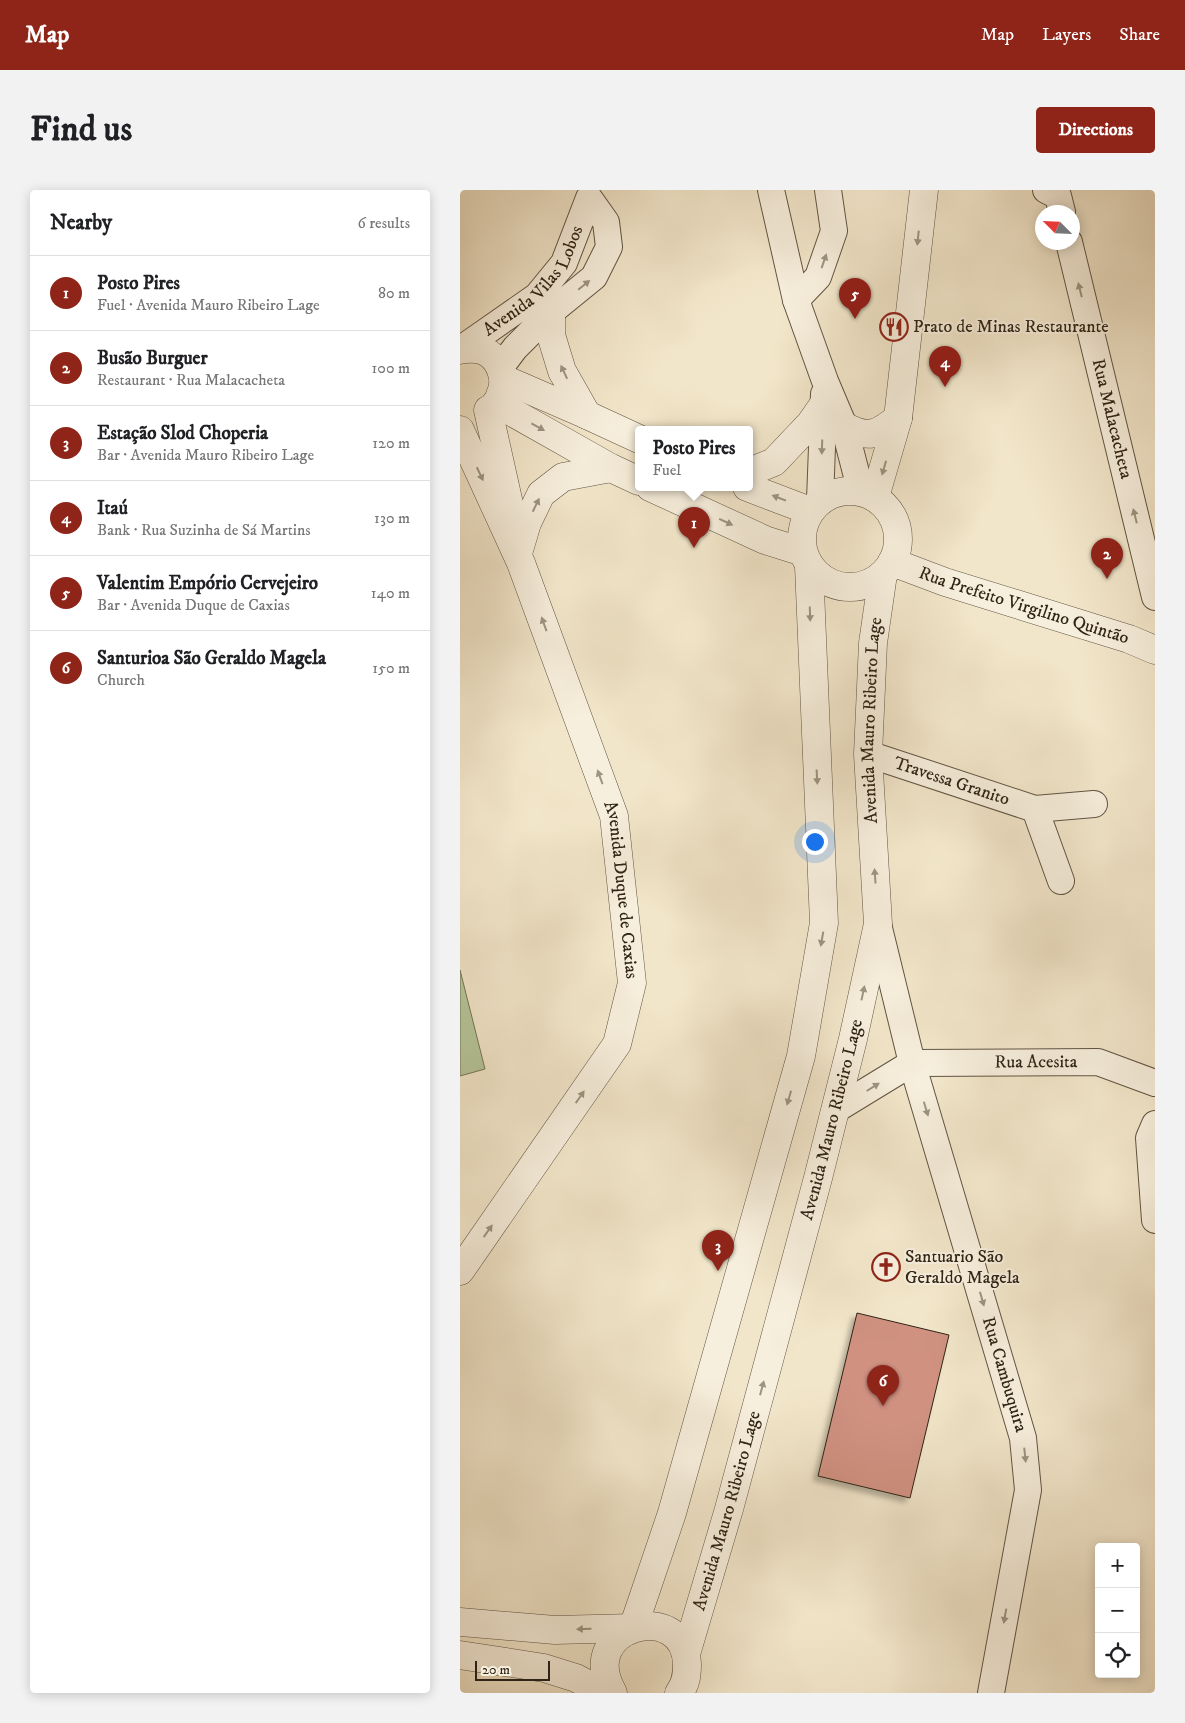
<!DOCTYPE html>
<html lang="en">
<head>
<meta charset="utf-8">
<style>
  :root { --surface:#fff; --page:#f2f2f2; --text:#202124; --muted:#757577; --line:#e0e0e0; --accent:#8f2418 }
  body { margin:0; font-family:"IM FELL DW Pica",serif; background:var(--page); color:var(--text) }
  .controls { position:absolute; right:15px; bottom:15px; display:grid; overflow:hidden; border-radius:5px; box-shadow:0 2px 12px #0003 }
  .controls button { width:45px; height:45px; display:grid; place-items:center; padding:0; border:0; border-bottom:1px solid var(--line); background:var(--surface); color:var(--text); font:25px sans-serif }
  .compass { position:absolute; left:575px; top:15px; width:45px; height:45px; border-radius:50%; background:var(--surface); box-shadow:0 2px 12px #0003; rotate:294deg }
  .scale { position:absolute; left:15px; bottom:12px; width:75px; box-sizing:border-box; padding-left:5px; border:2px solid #2f2416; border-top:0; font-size:14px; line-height:18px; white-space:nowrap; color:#2f2416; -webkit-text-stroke:4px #f7efdd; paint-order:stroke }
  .you { position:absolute; left:354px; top:651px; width:18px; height:18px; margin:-12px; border:4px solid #fff; border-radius:50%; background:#1a73e8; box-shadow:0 0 0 8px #1a73e833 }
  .badge { display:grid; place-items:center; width:32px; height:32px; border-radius:50%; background:var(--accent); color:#fff; font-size:16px; font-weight:700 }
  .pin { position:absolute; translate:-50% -41px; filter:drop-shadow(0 1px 2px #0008) }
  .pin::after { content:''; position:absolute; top:26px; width:18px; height:15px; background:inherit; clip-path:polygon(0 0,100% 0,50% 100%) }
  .popup { position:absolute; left:175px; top:236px; width:118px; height:65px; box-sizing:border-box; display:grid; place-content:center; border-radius:5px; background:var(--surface); filter:drop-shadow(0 1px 4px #0005); font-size:16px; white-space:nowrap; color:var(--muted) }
  .popup b { font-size:19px; color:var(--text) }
  .popup::after { content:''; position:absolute; left:50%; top:100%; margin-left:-10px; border:10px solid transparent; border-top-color:var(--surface) }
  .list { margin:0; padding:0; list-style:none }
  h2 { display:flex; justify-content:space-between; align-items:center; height:65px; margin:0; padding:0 20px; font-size:21px }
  h2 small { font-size:16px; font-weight:400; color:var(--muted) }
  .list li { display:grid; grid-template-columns:32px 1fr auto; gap:15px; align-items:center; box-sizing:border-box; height:75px; padding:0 20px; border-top:1px solid var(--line) }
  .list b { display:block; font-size:19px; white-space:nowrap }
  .list p { margin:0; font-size:16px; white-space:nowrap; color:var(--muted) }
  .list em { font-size:16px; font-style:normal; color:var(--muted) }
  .icon { flex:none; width:28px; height:28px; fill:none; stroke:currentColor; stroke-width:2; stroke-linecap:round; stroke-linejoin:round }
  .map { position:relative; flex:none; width:695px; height:1503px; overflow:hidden; border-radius:5px }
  header { display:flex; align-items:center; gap:30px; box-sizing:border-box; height:70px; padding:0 25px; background:var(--accent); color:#fff }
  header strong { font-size:24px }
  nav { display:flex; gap:28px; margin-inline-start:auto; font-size:18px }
  .intro { display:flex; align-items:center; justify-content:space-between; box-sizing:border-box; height:120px; padding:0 30px }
  h1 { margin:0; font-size:35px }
  .button { padding:12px 22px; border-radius:5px; background:var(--accent); color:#fff; font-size:18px; font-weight:700 }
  main { display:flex; gap:30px; padding:0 30px }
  aside { flex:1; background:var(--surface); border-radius:5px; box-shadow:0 2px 12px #0003 }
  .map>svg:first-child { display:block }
  .green { fill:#b6c69a; stroke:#727558 }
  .building { fill:#d09181; stroke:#2f2416; filter:url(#shadow) }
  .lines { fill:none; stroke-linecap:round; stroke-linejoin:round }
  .minor-casing { stroke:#605443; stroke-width:28 }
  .tertiary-casing { stroke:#605443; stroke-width:29 }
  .minor { stroke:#f7efdd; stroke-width:26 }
  .tertiary { stroke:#f7efdd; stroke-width:28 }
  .oneway { fill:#9d9483 }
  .labels { text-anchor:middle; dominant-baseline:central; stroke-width:4; stroke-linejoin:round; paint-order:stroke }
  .street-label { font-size:18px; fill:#2f2416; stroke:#f7efdd }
  .poi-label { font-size:18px; fill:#2f2416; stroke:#f7efdd; text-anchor:start }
</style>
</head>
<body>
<header>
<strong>Map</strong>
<nav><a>Map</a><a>Layers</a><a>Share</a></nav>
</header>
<div class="intro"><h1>Find us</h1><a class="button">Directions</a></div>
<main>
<aside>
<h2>Nearby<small>6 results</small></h2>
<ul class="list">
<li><span class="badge">1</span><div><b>Posto Pires</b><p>Fuel · Avenida Mauro Ribeiro Lage</p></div><em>80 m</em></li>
<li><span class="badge">2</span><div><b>Busão Burguer</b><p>Restaurant · Rua Malacacheta</p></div><em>100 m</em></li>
<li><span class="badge">3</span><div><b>Estação Slod Choperia</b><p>Bar · Avenida Mauro Ribeiro Lage</p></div><em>120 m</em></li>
<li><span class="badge">4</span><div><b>Itaú</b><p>Bank · Rua Suzinha de Sá Martins</p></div><em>130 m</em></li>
<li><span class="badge">5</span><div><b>Valentim Empório Cervejeiro</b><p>Bar · Avenida Duque de Caxias</p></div><em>140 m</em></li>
<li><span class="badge">6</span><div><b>Santurioa São Geraldo Magela</b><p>Church</p></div><em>150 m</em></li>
</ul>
</aside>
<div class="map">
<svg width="695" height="1503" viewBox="0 0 695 1503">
  <defs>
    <filter id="shadow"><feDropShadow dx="-4.5" dy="4.5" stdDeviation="2.5" flood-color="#0004"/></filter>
  </defs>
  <rect width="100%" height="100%" fill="#f2e6ca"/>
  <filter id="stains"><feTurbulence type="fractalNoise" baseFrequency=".004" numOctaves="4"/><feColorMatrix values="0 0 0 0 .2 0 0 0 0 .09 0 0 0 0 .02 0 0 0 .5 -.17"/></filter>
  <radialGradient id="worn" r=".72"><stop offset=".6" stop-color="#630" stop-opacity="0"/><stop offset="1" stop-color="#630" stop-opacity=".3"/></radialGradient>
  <!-- green -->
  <path class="green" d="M0,780l25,99 -25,7z"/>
  <!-- building -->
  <path class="building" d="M397,1123l92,22 -39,163 -92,-22z"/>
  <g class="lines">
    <defs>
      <g id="minor">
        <path d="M311,0l25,110 29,81 19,45 17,66"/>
        <path d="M586,0l12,6 4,16"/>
        <path id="s1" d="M609,52l86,355"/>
        <path d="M336,110l22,-23 16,-46 -6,-41"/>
        <path id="s2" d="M1,159l76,-53 27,-33 25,-65 17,24 3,25 -15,30 -43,35 -36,36 -15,20"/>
        <path d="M360,310l4,-106"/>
        <path id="s3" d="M408,564l167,55 26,72"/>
        <path d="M575,619l59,-5"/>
        <path id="s4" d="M418,734l34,139 111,375 5,52 -37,203"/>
        <path id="s5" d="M452,873l186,-1 57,21"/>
        <path d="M375,920l77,-47"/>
        <path d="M695,934l-6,14 6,82"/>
      </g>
      <g id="tertiary">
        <path d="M91,122v23l11,36 25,44"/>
        <path d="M0,160c8,-2 16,-2 24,1 16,7 24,29 16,44"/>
        <path d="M44,189l83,36 52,24"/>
        <path d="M36,213l115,65 28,13"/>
        <path d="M28,220l23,103"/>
        <path d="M384,236c25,14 34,8 54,-8"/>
        <path id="s6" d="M0,240l61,133 93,253 18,167 -15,61 -157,227"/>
        <path d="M289,282l25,-10 36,-38 14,-20"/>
        <path d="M190,297l115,53 38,12"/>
        <path d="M287,297l63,24"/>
        <circle cx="390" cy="349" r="48"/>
        <path d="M415,307l23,-79 26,-228"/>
        <path d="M59,360l8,-27 14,-29 22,-17 48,-9"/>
        <path id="s7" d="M432,372l53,20 184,57 26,11"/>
        <path d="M0,1432l95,8 78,-2"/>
        <path d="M173,1438l39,-115 129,-457 23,-133 -15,-357"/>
        <path id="s8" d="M226,1464l43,-145 89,-331 35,-139 25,-115 -10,-170 5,-111 10,-69"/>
        <path d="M0,1465l84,13 32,10 28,15"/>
        <path d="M153,1503c-39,-68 72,-95 74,-29 0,11 -1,20 -8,29"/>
      </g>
    </defs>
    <!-- minor casing -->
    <use href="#minor" class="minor-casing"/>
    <!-- tertiary casing -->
    <use href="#tertiary" class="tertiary-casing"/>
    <!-- minor -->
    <use href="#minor" class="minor"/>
    <!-- tertiary -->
    <use href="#tertiary" class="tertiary"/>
  </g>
  <!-- one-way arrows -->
  <defs><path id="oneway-solid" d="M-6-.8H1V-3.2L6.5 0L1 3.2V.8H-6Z" transform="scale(1.25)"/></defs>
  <g class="oneway">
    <use href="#oneway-solid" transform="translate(458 48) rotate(96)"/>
    <use href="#oneway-solid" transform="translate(364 71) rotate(-71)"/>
    <use href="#oneway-solid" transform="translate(124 95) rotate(-39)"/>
    <use href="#oneway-solid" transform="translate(620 100) rotate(-104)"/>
    <use href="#oneway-solid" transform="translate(104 182) rotate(-115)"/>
    <use href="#oneway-solid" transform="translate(78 237) rotate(29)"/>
    <use href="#oneway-solid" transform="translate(362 257) rotate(92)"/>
    <use href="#oneway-solid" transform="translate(424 278) rotate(106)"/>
    <use href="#oneway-solid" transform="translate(20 284) rotate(65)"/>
    <use href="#oneway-solid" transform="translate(319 308) rotate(-159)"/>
    <use href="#oneway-solid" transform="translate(76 315) rotate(-64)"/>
    <use href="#oneway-solid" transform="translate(675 326) rotate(-104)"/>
    <use href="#oneway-solid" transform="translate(266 332) rotate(25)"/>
    <use href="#oneway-solid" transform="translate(350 424) rotate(88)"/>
    <use href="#oneway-solid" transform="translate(84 434) rotate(-110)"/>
    <use href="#oneway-solid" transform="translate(140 587) rotate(-110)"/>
    <use href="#oneway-solid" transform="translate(357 587) rotate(87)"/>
    <use href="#oneway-solid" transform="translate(415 686) rotate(-94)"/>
    <use href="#oneway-solid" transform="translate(362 749) rotate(100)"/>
    <use href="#oneway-solid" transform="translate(403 803) rotate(-78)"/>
    <use href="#oneway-solid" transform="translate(413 897) rotate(-32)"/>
    <use href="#oneway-solid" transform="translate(120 907) rotate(-55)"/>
    <use href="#oneway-solid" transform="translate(329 908) rotate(106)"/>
    <use href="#oneway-solid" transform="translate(466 919) rotate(73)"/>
    <use href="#oneway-solid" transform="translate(28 1041) rotate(-55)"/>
    <use href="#oneway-solid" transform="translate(522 1109) rotate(74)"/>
    <use href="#oneway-solid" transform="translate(302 1198) rotate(-75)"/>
    <use href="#oneway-solid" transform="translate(565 1265) rotate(84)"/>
    <use href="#oneway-solid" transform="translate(545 1426) rotate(100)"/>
    <use href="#oneway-solid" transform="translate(124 1439) rotate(178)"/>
  </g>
  <!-- icons -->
  <defs>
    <symbol id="restaurant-ring" viewBox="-11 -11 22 22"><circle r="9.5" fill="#f7efdd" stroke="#8f2418" stroke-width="1.5"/><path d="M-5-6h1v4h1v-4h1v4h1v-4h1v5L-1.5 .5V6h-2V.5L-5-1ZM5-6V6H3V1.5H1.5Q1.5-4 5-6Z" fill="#8f2418"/></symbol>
    <symbol id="church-ring" viewBox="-11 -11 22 22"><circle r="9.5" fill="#f7efdd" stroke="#8f2418" stroke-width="1.5"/><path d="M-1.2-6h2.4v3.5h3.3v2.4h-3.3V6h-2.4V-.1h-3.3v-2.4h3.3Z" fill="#8f2418"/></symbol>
  </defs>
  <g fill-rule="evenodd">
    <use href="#restaurant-ring" x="418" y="121" width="32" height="32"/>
    <use href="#church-ring" x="410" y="1061" width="32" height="32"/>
  </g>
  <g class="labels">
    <!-- street labels -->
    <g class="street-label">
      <text stroke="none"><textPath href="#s2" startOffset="102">Avenida Vilas Lobos</textPath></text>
      <text stroke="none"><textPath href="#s1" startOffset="182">Rua Malacacheta</textPath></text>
      <text stroke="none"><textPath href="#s7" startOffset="139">Rua Prefeito Virgilino Quintão</textPath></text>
      <text stroke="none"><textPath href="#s8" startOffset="959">Avenida Mauro Ribeiro Lage</textPath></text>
      <text stroke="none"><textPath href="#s3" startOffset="88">Travessa Granito</textPath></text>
      <text stroke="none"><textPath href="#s6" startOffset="490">Avenida Duque de Caxias</textPath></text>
      <text stroke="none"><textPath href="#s5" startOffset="124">Rua Acesita</textPath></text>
      <text stroke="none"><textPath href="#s8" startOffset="554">Avenida Mauro Ribeiro Lage</textPath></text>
      <text stroke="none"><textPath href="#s4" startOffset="468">Rua Cambuquira</textPath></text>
      <text stroke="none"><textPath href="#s8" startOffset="149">Avenida Mauro Ribeiro Lage</textPath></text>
    </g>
    <!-- poi labels -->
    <g class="poi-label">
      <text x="453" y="137">Prato de Minas Restaurante</text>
      <text x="445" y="1067">Santuario São<tspan x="445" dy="21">Geraldo Magela</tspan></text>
    </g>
  </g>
  <rect width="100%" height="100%" filter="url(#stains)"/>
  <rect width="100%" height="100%" fill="url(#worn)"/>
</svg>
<div class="controls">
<button>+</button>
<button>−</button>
<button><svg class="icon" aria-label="locate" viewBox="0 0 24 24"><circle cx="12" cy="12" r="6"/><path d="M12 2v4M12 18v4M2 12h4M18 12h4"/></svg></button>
</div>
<svg class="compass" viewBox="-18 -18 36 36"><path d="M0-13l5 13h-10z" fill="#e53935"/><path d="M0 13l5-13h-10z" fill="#757577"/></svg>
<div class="scale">20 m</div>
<div class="you"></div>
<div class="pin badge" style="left:234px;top:358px">1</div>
<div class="popup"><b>Posto Pires</b>Fuel</div>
<div class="pin badge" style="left:647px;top:389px">2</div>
<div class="pin badge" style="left:258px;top:1081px">3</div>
<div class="pin badge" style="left:485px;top:197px">4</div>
<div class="pin badge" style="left:395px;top:129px">5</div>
<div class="pin badge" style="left:423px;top:1216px">6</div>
</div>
</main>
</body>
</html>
